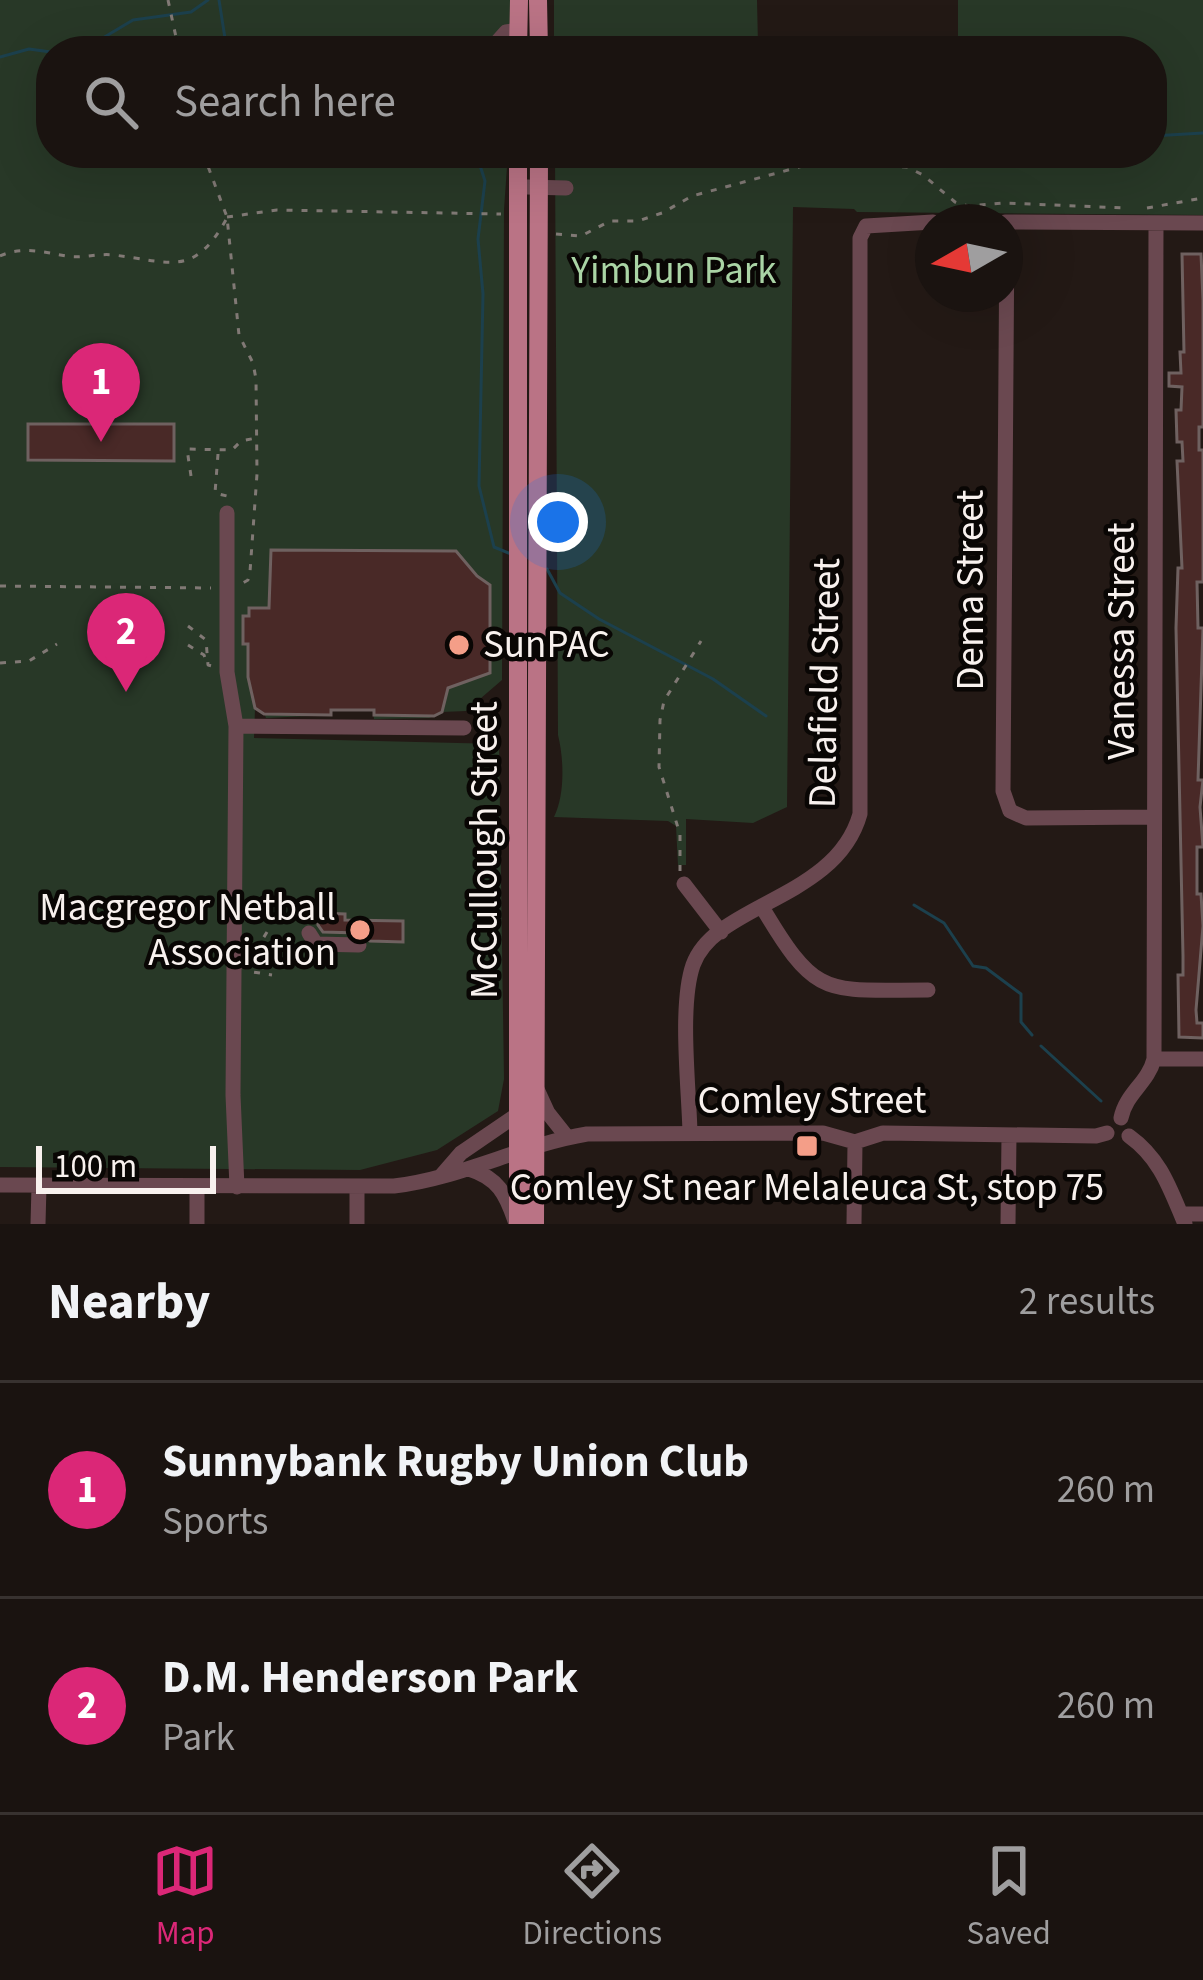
<!DOCTYPE html>
<html lang="en">
<head>
<meta charset="utf-8">
<style>
  :root { --surface:#1a1310; --page:#231c19; --text:#f1f3f6; --muted:#9f9e9f; --line:#383230; --accent:#db2777 }
  body { margin:0; font-family:"Source Sans 3",sans-serif; background:var(--page); color:var(--text) }
  .compass { position:absolute; left:915px; top:204px; width:108px; height:108px; border-radius:50%; background:var(--surface); box-shadow:0 12px 48px #0002; rotate:261deg }
  .scale { position:absolute; left:36px; bottom:30px; width:180px; box-sizing:border-box; padding-left:12px; border:6px solid #f8f1ee; border-top:0; font-size:33px; line-height:42px; white-space:nowrap; color:#f8f1ee; -webkit-text-stroke:9px #090604; paint-order:stroke }
  .you { position:absolute; left:558px; top:522px; width:42px; height:42px; margin:-30px; border:9px solid #fff; border-radius:50%; background:#1a73e8; box-shadow:0 0 0 18px #1a73e833 }
  .badge { display:grid; place-items:center; width:78px; height:78px; border-radius:50%; background:var(--accent); color:#fff; font-size:39px; font-weight:700 }
  .pin { position:absolute; translate:-50% -99px; filter:drop-shadow(0 3px 6px #0008) }
  .pin::after { content:''; position:absolute; top:63px; width:42px; height:36px; background:inherit; clip-path:polygon(0 0,100% 0,50% 100%) }
  .list { margin:0; padding:0; list-style:none }
  h2 { display:flex; justify-content:space-between; align-items:center; height:156px; margin:0; padding:0 48px; font-size:51px }
  h2 small { font-size:39px; font-weight:400; color:var(--muted) }
  .list li { display:grid; grid-template-columns:78px 1fr auto; gap:36px; align-items:center; box-sizing:border-box; height:216px; padding:0 48px; border-top:3px solid var(--line) }
  .list b { display:block; font-size:45px; white-space:nowrap }
  .list p { margin:0; font-size:39px; white-space:nowrap; color:var(--muted) }
  .list em { font-size:39px; font-style:normal; color:var(--muted) }
  .icon { flex:none; width:66px; height:66px; fill:none; stroke:currentColor; stroke-width:2; stroke-linecap:round; stroke-linejoin:round }
  .map { position:relative; flex:none; width:1203px; height:1224px; overflow:hidden }
  .search { position:absolute; background:var(--surface); box-shadow:0 12px 48px #0002; left:36px; right:36px; top:36px; height:132px; display:flex; align-items:center; gap:30px; box-sizing:border-box; padding:0 42px; border-radius:48px; color:var(--muted); font-size:45px }
  .sheet { height:588px; background:var(--surface) }
  nav { display:flex; justify-content:space-around; align-items:center; box-sizing:border-box; height:168px; border-top:3px solid var(--line); background:var(--surface); font-size:33px; color:var(--muted) }
  nav a { display:grid; justify-items:center; gap:6px }
  nav .on { color:var(--accent) }
  .map>svg:first-child { display:block }
  .green { fill:#283827 }
  .lines { fill:none; stroke-linecap:round; stroke-linejoin:round }
  .stream { stroke:#1c404d; stroke-width:3 }
  .building { fill:#492927; stroke:#6f6160; stroke-width:3 }
  .path { stroke:#817975; stroke-width:3; stroke-dasharray:6 9; stroke-linecap:butt }
  .minor { stroke:#6a4850; stroke-width:15 }
  .major { stroke:#ba7385; stroke-width:18 }
  .poi-dot { fill:#f49e88; stroke:#090604; stroke-width:4.5 }
  .labels { text-anchor:middle; dominant-baseline:central; stroke-width:9; stroke-linejoin:round; paint-order:stroke }
  .park-label { font-size:39px; fill:#aad4a5; stroke:#090604 }
  .street-label { font-size:39px; fill:#f8f1ee; stroke:#090604 }
  .poi-label { font-size:39px; fill:#f8f1ee; stroke:#090604; text-anchor:start }
</style>
</head>
<body>
<div class="map">
<svg width="1203" height="1224" viewBox="0 0 1203 1224">
  <rect width="100%" height="100%" fill="#231915"/>
  <!-- green -->
  <path class="green" d="M0,0h510v51h-459v102h457l-4,56 -2,471 -36,31 -24,1 -13,6 -55,1 -1,-8 -41,-1 -1,5 -65,3 -3,-8 -8,-1 -1,29 245,6 5,335 -6,32 -61,39 -77,20 -360,-3z
    M554,0h203l1,44 10,7h-214z
    M958,0h245v215l-346,-3 -3,-3 -61,-2 -6,600 -34,16 -67,-4v46h-8l-2,-39 -8,-5 -114,-4c11,-22 10,-58 4,-82l-3,-582h597v-102h-194z"/>
  <g class="lines">
    <!-- stream -->
    <path class="stream" d="M219,0l8,51
      M81,51l52,-31 58,-8 17,-12
      M0,57l29,-8 22,3
      M1152,136l51,-3
      M476,153l9,28 -7,58 5,55 -4,192 15,61 17,7
      M547,569l13,24 39,26 114,60 53,37
      M914,905l30,18 29,43 13,2 35,26v28l11,13
      M1041,1046l60,55"/>
  </g>
  <!-- building -->
  <path class="building" d="M1182,254h19l2,46v127h-4v23h4v132h-6l1,46h5l-5,152h5l-3,27 3,40h-6v47h4l2,32 -7,84 1,13h6v15l-24,-1 -1,-62h5v-19l-7,-328 2,-60h4l-5,-107h6l-1,-19h-5l-1,-32h5l1,-23 -13,-1v-13h12l-1,-21h4z
    M28,424h146v37l-146,-1z
    M271,550l185,1 21,25 13,9v88l-42,15 -6,24 -8,4 -60,-1v-5h-43v5l-67,-1 -9,-6 -7,-31v-33h-5v-28h6v-8h20z
    M318,913l27,1v6l58,1v21l-33,-1 -11,-8 -36,-1 -5,-7z"/>
  <g class="lines">
    <!-- path -->
    <path class="path" d="M168,0l11,51
      M203,153l24,64 12,118 14,28 3,16 1,95 -7,98 -2,8 -10,6
      M1147,208l56,-10
      M227,217l50,-7 224,4
      M556,234l25,2 29,-15h28l24,-8 30,-17 122,-33 93,4 16,8 32,27 13,4 36,-3 121,5
      M0,256c22,-10 43,-4 66,0 16,3 31,-3 48,-1 57,7 80,23 113,-37
      M218,454l-3,39 12,3
      M191,476l-4,-27 45,1 9,-9 15,-3
      M0,586l211,2
      M188,626l18,14 2,25 4,1
      M188,645l16,10 3,8
      M0,663l29,-2 28,-17
      M680,871v-37l-21,-67 1,-47 4,-19 37,-60
      M267,932l-14,23v17l19,3"/>
    <!-- minor -->
    <path class="minor" d="M498,51v-10l8,-9 12,-2
      M527,187l39,1
      M1005,222l198,1
      M1007,222l-4,569 7,20 16,7 128,-1
      M227,513v159l9,54 -3,369 4,92
      M236,726l228,2
      M684,884l37,48
      M762,907c55,93 63,83 166,83
      M309,933l7,11 43,1
      M1154,1059l2,-836
      M537,1089l11,24 19,24
      M1121,1118c5,-25 27,-35 33,-59h49
      M690,1133c-1,-45 -11,-127 3,-168 22,-62 143,-65 167,-151v-576l6,-12 67,-4
      M1129,1136c32,23 41,53 56,88
      M469,1169c29,9 37,25 46,52
      M441,1176l20,-23 57,-39
      M0,1185l394,1c67,-8 127,-41 193,-52l236,-1 32,9 28,-9 213,3 11,-3
      M1181,1214h22
      M38,1224l1,-38
      M197,1224v-37
      M357,1224v-37
      M854,1224l1,-82
      M1008,1224l1,-89"/>
    <!-- major -->
    <path class="major" d="M538,0l1,51
      M518,51l1,-51
      M518,153v1071
      M535,1224l4,-1071"/>
  </g>
  <!-- markers -->
  <g class="poi-dot">
    <circle cx="459" cy="645" r="12"/>
    <circle cx="360" cy="930" r="12"/>
    <rect x="795" y="1134" width="24" height="24" rx="6"/>
  </g>
  <g class="labels">
    <!-- park labels -->
    <g class="park-label">
      <text x="674" y="271">Yimbun Park</text>
    </g>
    <!-- street labels -->
    <g class="street-label">
      <text transform="translate(971 590) rotate(-90)">Dema Street</text>
      <text transform="translate(1122 641) rotate(-90)">Vanessa Street</text>
      <text transform="translate(825 683) rotate(-89)">Delafield Street</text>
      <text transform="translate(485 850) rotate(-90)">McCullough Street</text>
      <text x="812" y="1101">Comley Street</text>
    </g>
    <!-- poi labels -->
    <g class="poi-label">
      <text x="483" y="645">SunPAC</text>
      <text x="336" y="908" text-anchor="end">Macgregor Netball<tspan x="336" dy="45">Association</tspan></text>
      <text x="807" y="1188" text-anchor="middle">Comley St near Melaleuca St, stop 75</text>
    </g>
  </g>
</svg>
<svg class="compass" viewBox="-18 -18 36 36"><path d="M0-13l5 13h-10z" fill="#e53935"/><path d="M0 13l5-13h-10z" fill="#9f9e9f"/></svg>
<div class="scale">100 m</div>
<div class="you"></div>
<div class="pin badge" style="left:101px;top:442px">1</div>
<div class="pin badge" style="left:126px;top:692px">2</div>
<div class="search"><svg class="icon" aria-label="search" viewBox="0 0 24 24"><circle cx="10" cy="10" r="6"/><path d="M15 15l6 6"/></svg>Search here</div>
</div>
<section class="sheet">
<h2>Nearby<small>2 results</small></h2>
<ul class="list">
<li><span class="badge">1</span><div><b>Sunnybank Rugby Union Club</b><p>Sports</p></div><em>260 m</em></li>
<li><span class="badge">2</span><div><b>D.M. Henderson Park</b><p>Park</p></div><em>260 m</em></li>
</ul>
</section>
<nav>
<a class="on"><svg class="icon" aria-label="map" viewBox="0 0 24 24"><path d="M3 6l6-2 6 2 6-2v14l-6 2-6-2-6 2zM9 4v14M15 6v14"/></svg>Map</a>
<a><svg class="icon" aria-label="directions" viewBox="0 0 24 24"><path d="M12 3l9 9-9 9-9-9zM9 14v-3h6M13 9l2 2-2 2"/></svg>Directions</a>
<a><svg class="icon" aria-label="saved" viewBox="0 0 24 24"><path d="M7 4h10v16l-5-4-5 4z"/></svg>Saved</a>
</nav>
</body>
</html>
